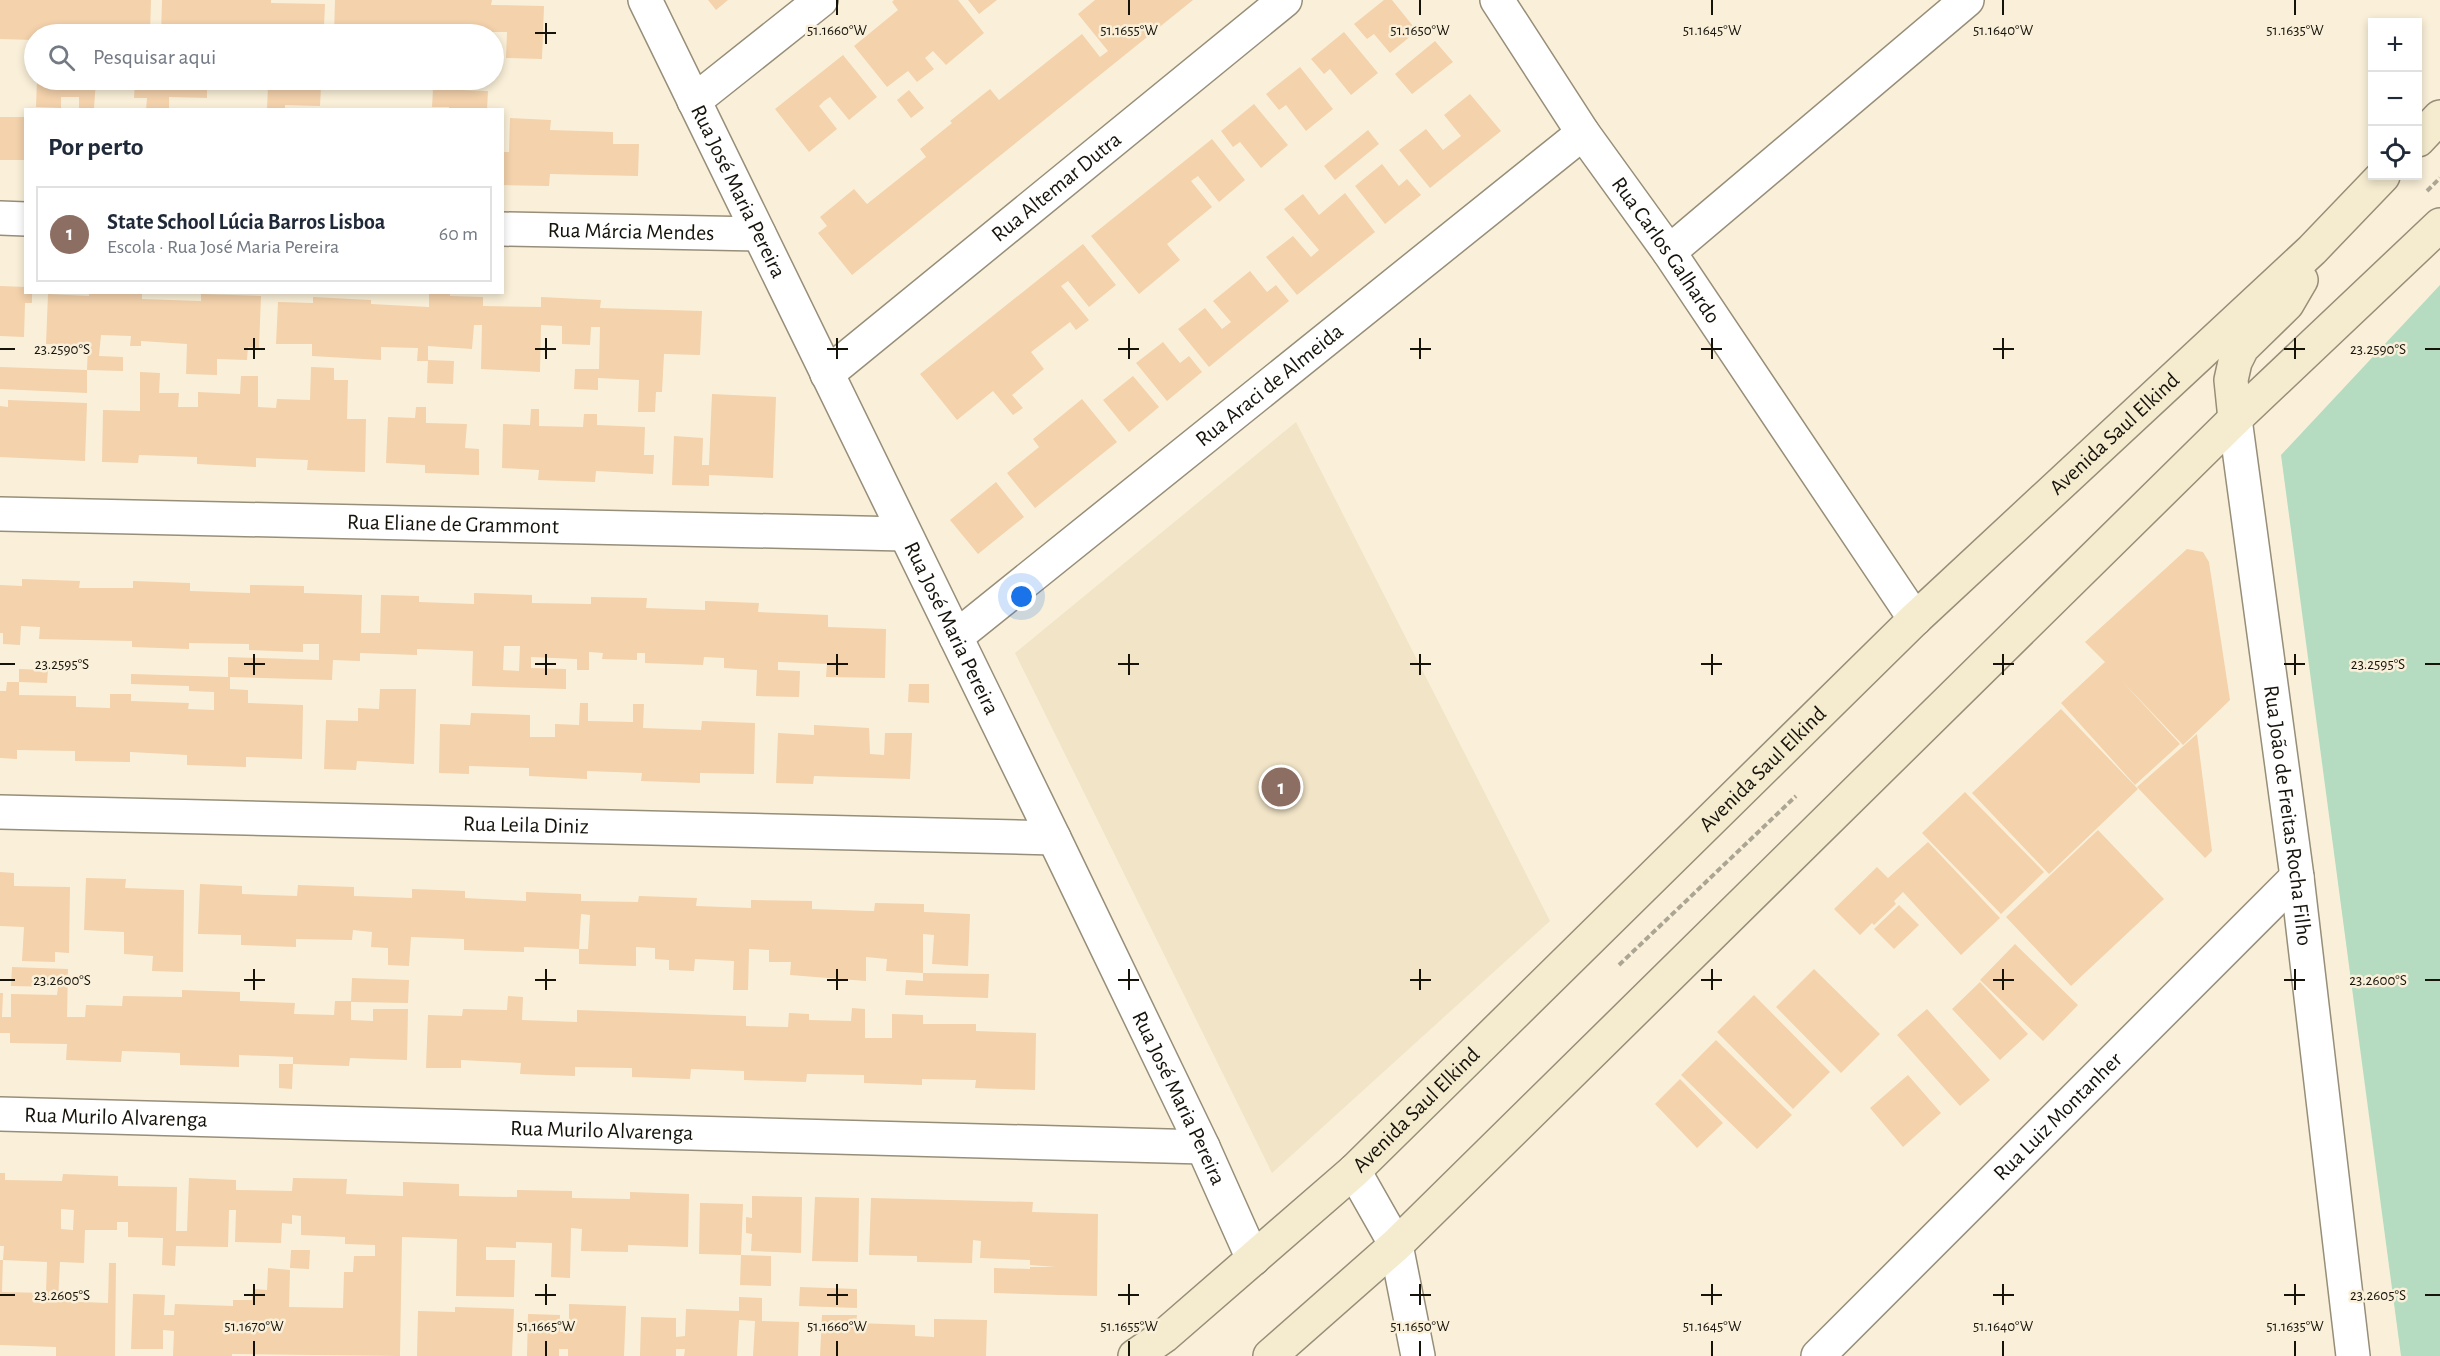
<!DOCTYPE html>
<html lang="pt">
<head>
<meta charset="utf-8">
<style>
  :root { --surface:#fff; --page:#f6f6f7; --text:#1f2937; --muted:#747a83; --line:#e0e1e3; --accent:#db2777 }
  body { margin:0; font-family:"Alegreya Sans",sans-serif; background:var(--page); color:var(--text) }
  .controls { position:absolute; right:18px; top:18px; display:grid; overflow:hidden; border-radius:0px; box-shadow:0 3px 9px #0003 }
  .controls button { width:54px; height:54px; display:grid; place-items:center; padding:0; border:0; border-bottom:2px solid var(--line); background:var(--surface); color:var(--text); font:30px sans-serif }
  .you { position:absolute; left:1022px; top:597px; width:21px; height:21px; margin:-15px; border:4px solid #fff; border-radius:50%; background:#1a73e8; box-shadow:0 0 0 9px #1a73e833 }
  .badge { display:grid; place-items:center; width:39px; height:39px; border-radius:50%; background:var(--accent); color:#fff; font-size:20px; font-weight:700 }
  .pin { position:absolute; translate:-50% -50%; border:3px solid #fff; box-shadow:0 2px 6px #0006 }
  .list { margin:0; padding:0; list-style:none }
  h2 { display:flex; justify-content:space-between; align-items:center; height:78px; margin:0; padding:0 24px; font-size:26px }
  h2 small { font-size:20px; font-weight:400; color:var(--muted) }
  .list li { display:grid; grid-template-columns:39px 1fr auto; gap:18px; align-items:center; box-sizing:border-box; height:96px; margin:0 12px 12px; padding:0 12px; border:2px solid var(--line); border-radius:0px }
  .list b { display:block; font-size:22px; white-space:nowrap }
  .list p { margin:0; font-size:20px; white-space:nowrap; color:var(--muted) }
  .list em { font-size:20px; font-style:normal; color:var(--muted) }
  .icon { flex:none; width:33px; height:33px; fill:none; stroke:currentColor; stroke-width:2; stroke-linecap:round; stroke-linejoin:round }
  .map { position:relative; flex:none; width:2440px; height:1356px; overflow:hidden }
  .search { position:absolute; background:var(--surface); box-shadow:0 3px 9px #0003; left:24px; top:24px; width:480px; height:66px; display:flex; align-items:center; gap:15px; box-sizing:border-box; padding:0 21px; border-radius:33px; color:var(--muted); font-size:22px }
  .panel { position:absolute; background:var(--surface); box-shadow:0 3px 9px #0003; left:24px; top:108px; width:480px; height:186px; border-radius:0px }
  .map>svg:first-child { display:block }
  .built { fill:#f1e4c7 }
  .green { fill:#b5dbc1 }
  .building { fill:#f3d2ac; fill-rule:evenodd }
  .lines { fill:none; stroke-linecap:round; stroke-linejoin:round }
  .street-casing { stroke:#978e79; stroke-width:36 }
  .secondary-casing { stroke:#978e79; stroke-width:36 }
  .path { stroke:#ada593; stroke-width:4; stroke-dasharray:6 3; stroke-linecap:butt }
  .street { stroke:#fff; stroke-width:33 }
  .secondary { stroke:#f5ecd0; stroke-width:33 }
  .ticks { fill:none; stroke:#16130b; stroke-width:2 }
  .labels { text-anchor:middle; dominant-baseline:central; stroke-width:5; stroke-linejoin:round; paint-order:stroke }
  .street-label { font-size:22px; fill:#16130b; stroke:#faf0d9 }
  .ticks-label { font-size:15px; text-anchor:middle; fill:#16130b; stroke:#faf0d9; stroke-width:5; stroke-linejoin:round; paint-order:stroke }
</style>
</head>
<body>
<div class="map">
<svg width="2440" height="1356" viewBox="0 0 2440 1356">
  <rect width="100%" height="100%" fill="#faf0d9"/>
  <!-- built -->
  <path class="built" d="M1296,422l254,499 -278,252 -257,-520z"/>
  <!-- green -->
  <path class="green" d="M2440,285v1071h-39l-120,-901z"/>
  <!-- building -->
  <path class="building" d="M0,0h151l-1,34h-116v6l-34,-1z
    M162,0h109v3l54,1 -1,22h-11l-1,8h-151z
    M335,0h157l-1,5 53,1 -2,53 -36,-1 1,-26h-17v2h-156z
    M708,0h20l-12,10z
    M894,0h64l26,33 -38,32 -13,-14 -8,7 9,11 -17,13 -9,-11 -21,16 -33,-41 44,-36 -6,-8z
    M968,0h29l-18,14z
    M1095,0h98l-341,275 -34,-42 9,-7 -7,-9 34,-28 13,15 59,-47 -6,-8 32,-26 -2,-2 40,-32 9,11 83,-66 18,23 8,-6 -30,-37z
    M1384,0h8l25,31 -27,22 -16,-19 -7,5 -13,-15z
    M1344,32l34,41 -27,22 -21,-26 -6,5 -13,-15z
    M1435,41l18,21 -41,32 -17,-20z
    M843,55l34,42 -28,23 -19,-23 -6,4 -5,5 18,23 -28,23 -34,-43z
    M1300,67l33,42 -27,22 -20,-26 -7,5 -13,-16z
    M37,80h59l-2,28h-15v-11h-18v11l-25,-1z
    M111,80h96v18l-38,-1v13h-23l1,-12h-13l1,-16 -24,-1z
    M411,80h22v9h-22z
    M268,85l53,2 -1,19 -35,-1v5h-18z
    M433,89l55,2 -1,19h-38v-3h-17z
    M909,90l15,18 -13,10 -14,-18z
    M1470,94l31,37 -71,57 -31,-38 27,-21 17,21 18,-14 -17,-21z
    M1254,104l34,41 -27,23 -21,-26 -7,5 -12,-16z
    M0,117h26v43h-26z
    M510,118l41,2 -1,10 63,2v12h26l-1,32 -88,-2 -1,12 -47,-1v-33h7z
    M1368,130l11,14 -44,36 -11,-14z
    M1212,139l33,41 -26,22 -21,-26 -7,5 21,26 -45,37 13,16 -41,34 -48,-58z
    M1382,164l17,22 8,-7 14,16 -36,29 -30,-38z
    M1345,193l30,39 -78,63 -31,-38 27,-21 18,21 8,-7 -35,-41 19,-15 16,21z
    M1083,244l33,41 -27,22 -21,-26 -7,5 28,34 -13,10 -6,-8 -39,30 13,17 -32,26 11,13 -10,7 -20,-24 -36,29 -37,-46z
    M1250,271l17,21 9,-7 13,16 -80,66 -31,-38 27,-21 17,21 9,-7 -18,-21z
    M0,286l26,1v5h6v11h-7l-1,34 -24,-1z
    M89,292h53v7l59,2v-7l60,2 -2,52 -11,-1 -1,13 -30,-1v16l-31,-1 1,-30 -46,-3v5h-11l1,-10 -30,-1 -2,21 24,1v14l-36,-1v23l-87,-4v-22l87,3 1,-24 -42,-2 2,-50 41,2z
    M429,292h21v4l33,1v9l58,1v-10l60,3 -1,8 102,3 -2,44 -36,-1 -2,38h-6l-1,20h-17l1,-32 -41,-2v12l-24,-1 1,-20h24l1,-42h-9l-1,18 -28,-1v-18l-21,-1 -1,47 -59,-3 1,-44h-8l-2,24 -44,-3v14l26,1 -1,23 -26,-1 1,-22h-11l1,-13 -37,-1v13l-69,-4v-12h-36l2,-42 35,1v-6l58,3v4l58,3z
    M1163,342l17,21 9,-7 13,16 -35,29 -31,-38z
    M311,367l23,1v12h14l-1,39h19l-1,53 -58,-2 1,-10 -52,-2v9l-59,-3v-7l-58,-2 -1,8 -36,-1 1,-52 37,1v-39l20,1 -1,20h20l-1,14h20v-15l42,2 1,-18h17v31l18,1 1,-9 33,1z
    M1133,376l26,31 -30,25 -26,-32z
    M712,394l64,3 -3,81 -64,-3v11l-37,-1 2,-49 29,2 -1,27h7z
    M1082,399l35,43 -82,66 -28,-35 32,-26 -6,-8z
    M8,400l79,3 -2,58 -85,-4v-51l8,1z
    M416,407h10v16l41,1 -2,24 14,1v26l-54,-2v-8l-39,-2 2,-46 27,1z
    M531,409h8v17l44,1 1,-13h13v11l48,2 -1,28h10l-1,19 -57,-3 -1,11 -57,-2 1,-10 -37,-2 1,-44 27,1z
    M996,482l28,35 -46,37 -28,-34z
    M2187,549l16,3 6,10 21,138 -47,45 -62,-65 59,64 -45,41 -74,-82 44,-41 -20,-20z
    M22,579l58,2 -1,7h54v-7l57,2v8l60,2v-8l54,1v7l58,2 -1,38h19l1,-38 38,1v6l55,2v-11l58,2v8l59,1v-7l56,1 -1,10 59,2v-9l54,2 -1,9 70,3v12l58,2 -1,49 -59,-1 1,-13 -49,-2v8l22,1 -1,26 -43,-1 1,-26 -33,-2v-10l-20,-1 -1,8 -58,-2v-10h-8v7l-35,-1 1,-6 -14,-1v18h-12v-11l-46,-2v11l35,1v20l-94,-3 1,-35 -56,-2v6l-57,-2v8l-27,-1 -1,20 -102,-3v12l18,1v13l55,2 -1,54 -56,-2v10l-59,-2v-10l-57,-3v10l-55,-1v-10l-58,-1v9l-17,-1v-67h6l1,-9h12v13l57,1v11l34,1v-14h21v7l58,2 -1,6 26,1v-18l-25,-1v-5l-58,-2v-10l97,3v-20l91,3v-16h-16v8l-54,-2v-6l-60,-1v6l-57,-2v-6l-93,-2 1,-12 -19,-1 -1,19 -17,-1v-11h-3v-48l22,1zM504,646h16l-1,25 -16,-1z
    M19,669l29,1 -1,13 -28,-1z
    M909,684h20v19l-21,-1z
    M380,689h36l-2,75 -57,-3 -1,9 -32,-1 2,-49 32,1v-13l21,1z
    M580,703h8v18l45,1v-18h11l-1,24 58,2 1,-9 53,2 -1,51 -54,-1v10l-59,-2 1,-8 -55,-2v8l-58,-3v-8l-60,-2v8l-30,-1 1,-49 30,1 1,-12 59,2v22h25v-13l24,1z
    M2061,709l77,80 -89,85 -77,-81z
    M814,725l55,3 1,26 14,1 1,-22h27l-2,46 -96,-3 -1,8 -37,-1 2,-50 36,2z
    M2197,734l15,117 -7,7 -68,-71z
    M1965,792l79,80 -43,42 -79,-81z
    M2098,830l66,69 -93,87 -65,-69z
    M1928,842l72,76 -39,37 -58,-63 -9,9 2,3 -22,21 -2,-2 -12,12 -26,-26 43,-42 11,11z
    M0,872l14,1v13l56,1 -1,66 -14,-1v10l-33,-1 2,-34 -24,-1z
    M86,878l40,1 -1,9 59,2 -1,82 -31,-1 1,-15 -29,-2v-22l-40,-2z
    M200,884l42,2v8l55,2 1,-11 56,2v9l58,2v-9l53,2v7l61,3v-9l55,2v7l57,1 1,-6 58,2 -1,8 55,2v-8l61,1v8l56,2h6l1,-8 49,1v8l46,2 -2,52 -36,-2 2,-29 -11,-1v39l-37,-2 1,-12 -21,-2v24l-76,-6 1,-13h-22v-12l-20,-1 -1,41h-15l1,-29 -39,-2 -1,12 -25,-1v-10l-14,-1v-11l-19,-1v19l-57,-2v-15l-55,-2v5l-60,-2v-11l-53,-2 -2,29 -21,-1v-17l-17,-1 1,-15 -19,-2 -1,10 -56,-1v8l-55,-2v-10l-43,-1zM581,914l9,1 -2,34h-9z
    M1899,905l20,20 -25,24 -20,-20z
    M2015,944l63,61 -35,36 -63,-61z
    M12,967l56,2 -1,48h18l1,-12 36,1 1,-10 59,1v-7l58,2v9l55,2 -1,11 40,1 1,-14h16v19l22,1v-12h35l-1,51 -57,-2 -1,8 -56,-2 -1,25 -13,-1v-24h14v-7l-54,-2v12l-59,-2v-12l-58,-2 -1,11 -55,-2 1,-16 -57,-1v-10h-10v-40h3l-1,24h9v-23l46,1 1,-8 -47,-1z
    M1814,969l66,65 -39,39 -65,-66z
    M923,973l66,1 -1,24 -83,-3 1,-15 17,1z
    M352,978l57,2 -1,23 -57,-1z
    M1980,982l48,52 -28,26 -48,-51z
    M1754,995l76,77 -37,37 -76,-77z
    M508,996l15,1 -1,23 55,2v-12l169,6v10l42,1 1,-14 20,1v6l42,1 1,-13 13,1v29h27v-24l31,1v9h53v7l60,2 -1,57 -60,-2 1,-8 -54,-1v6l-58,-2v-8l-57,-1 -1,8 -62,-2v-9l-53,-2 -1,10 -58,-2v-9l-57,-1v9l-55,-2 1,-11 -60,-3v8h-35l2,-53 34,1 1,-7 44,1z
    M1927,1009l63,71 -30,26 -63,-71z
    M1716,1040l76,75 -35,34 -76,-74z
    M1908,1075l33,38 -38,34 -33,-39z
    M1680,1079l43,44 -26,25 -42,-44z
    M0,1173h5v7l57,1 1,-7 55,2v10l59,1 -1,44h11l2,-53 47,2v10l56,1 1,-13 54,1 -1,15 57,2v-14l56,2v12l58,1v-7l55,1v7l58,1v-7l59,2 -1,53 -60,-2v7l-47,-1 1,-22 -11,-1 -1,50 -19,-1 1,-34 -36,-1v6l-30,-1v13h29l-1,37 -58,-1 1,-57 -55,-2 -2,119 -168,-2v2h-59l1,-25 -11,-1v19h-32l2,-55 32,1 -1,20h10l1,-11 58,2v-6h19l1,-11 14,1 1,-22 22,2 -1,37 54,1 1,-36h9l1,-16h21v-11l-30,-1v-7l-44,-2v-19l-9,-1v9l-10,-1 -1,20 -46,-1 1,-32h-7l-1,37 -52,-1 -1,20 -13,-1 1,-27 -35,-1v-15h-11v8h-32l-1,33 -24,-1 -2,39 50,2 1,-40h7l-1,93h-59v-9l-56,-2v-85h3l1,-14h-4zM61,1209l13,1 -1,20 -12,-1zM3,1260l44,2 -1,31 -44,-1z
    M752,1196l50,1 -1,56 -50,-2 1,-17 -6,-1v-16l6,1z
    M815,1197l44,1 -1,64 -46,-1z
    M871,1198l162,4 -1,10 66,2 -1,82 -103,-3v-25l36,1v-2h26l-26,-2v-5l-50,-2 1,-17 -8,-1 -1,23 -55,-1v-6l-48,-1z
    M700,1203l43,1 -2,51 -42,-1z
    M291,1250h19l-1,19 -19,-1z
    M741,1255l30,1v30l-31,-1z
    M800,1287l57,2v19l-58,-2z
    M739,1297l23,1v23l37,1 -1,34h-45l2,-35 -16,-1 -2,36h-53l1,-7h-9v7h-36l1,-39 35,1v19l9,-1 1,-27 53,2z
    M569,1304l57,2 -2,50h-56v-7h-9v7h-32l1,-42 32,1v17h9z
    M455,1307l59,2 -2,47h-95l1,-45 37,1z
    M822,1315h35l-1,8 59,2v11l19,1v-18l53,1 -1,36h-166z"/>
  <g class="lines">
    <defs>
      <g id="street">
        <path id="s1" d="M645,0l409,838 149,309 50,112"/>
        <path id="s2" d="M1497,0l86,133 86,119 246,367"/>
        <path d="M694,101l127,-101"/>
        <path d="M0,218l26,1"/>
        <path id="s3" d="M502,229l257,5"/>
        <path d="M1669,252l298,-252"/>
        <path id="s4" d="M827,374l458,-374"/>
        <path id="s5" d="M2235,419l62,458 56,479"/>
        <path id="s6" d="M0,514l904,20"/>
        <path id="s7" d="M956,637l627,-504"/>
        <path id="s8" d="M0,812l1054,26"/>
        <path id="s9" d="M0,1114l1203,33"/>
        <path d="M1354,1171l42,74 22,111"/>
        <path id="s10" d="M1818,1356l479,-479"/>
      </g>
      <g id="secondary">
        <path d="M2418,140l22,-23"/>
        <path d="M2235,419l-4,-39 4,-18 7,-14 45,-44 14,-24"/>
        <path id="s11" d="M1135,1356l29,-20 190,-165 561,-552 397,-369 71,-74"/>
        <path d="M1270,1356l126,-111 839,-826 205,-194"/>
      </g>
    </defs>
    <!-- street casing -->
    <use href="#street" class="street-casing"/>
    <!-- secondary casing -->
    <use href="#secondary" class="secondary-casing"/>
    <!-- path -->
    <path class="path" d="M2427,191l13,-13
      M1619,965l177,-169"/>
    <!-- street -->
    <use href="#street" class="street"/>
    <!-- secondary -->
    <use href="#secondary" class="secondary"/>
  </g>
  <!-- ticks -->
  <path class="ticks" d="M837,0v15M1129,0v15M1420,0v15M1712,0v15M2003,0v15M2295,0v15M546,23v21M535,33h21M254,338v21M546,338v21M837,338v21M1129,338v21M1420,338v21M1712,338v21M2003,338v21M2295,338v21M0,349h15M244,349h21M535,349h21M827,349h21M1118,349h21M1410,349h21M1701,349h21M1993,349h21M2284,349h21M2425,349h15M254,654v21M546,654v21M837,654v21M1129,654v21M1420,654v21M1712,654v21M2003,654v21M2295,654v21M0,664h15M244,664h21M535,664h21M827,664h21M1118,664h21M1410,664h21M1701,664h21M1993,664h21M2284,664h21M2425,664h15M254,969v21M546,969v21M837,969v21M1129,969v21M1420,969v21M1712,969v21M2003,969v21M2295,969v21M0,980h15M244,980h21M535,980h21M827,980h21M1118,980h21M1410,980h21M1701,980h21M1993,980h21M2284,980h21M2425,980h15M254,1284v21M546,1284v21M837,1284v21M1129,1284v21M1420,1284v21M1712,1284v21M2003,1284v21M2295,1284v21M0,1295h15M244,1295h21M535,1295h21M827,1295h21M1118,1295h21M1410,1295h21M1701,1295h21M1993,1295h21M2284,1295h21M2425,1295h15M254,1341v15M546,1341v15M837,1341v15M1129,1341v15M1420,1341v15M1712,1341v15M2003,1341v15M2295,1341v15"/>
  <g class="labels">
    <!-- street labels -->
    <g class="street-label">
      <text stroke="none"><textPath href="#s4" startOffset="296">Rua Altemar Dutra</textPath></text>
      <text stroke="none"><textPath href="#s1" startOffset="213">Rua José Maria Pereira</textPath></text>
      <text stroke="none"><textPath href="#s3" startOffset="129">Rua Márcia Mendes</textPath></text>
      <text stroke="none"><textPath href="#s2" startOffset="302">Rua Carlos Galhardo</textPath></text>
      <text stroke="none"><textPath href="#s7" startOffset="402">Rua Araci de Almeida</textPath></text>
      <text stroke="none"><textPath href="#s11" startOffset="1346">Avenida Saul Elkind</textPath></text>
      <text stroke="none"><textPath href="#s6" startOffset="453">Rua Eliane de Grammont</textPath></text>
      <text stroke="none"><textPath href="#s1" startOffset="699">Rua José Maria Pereira</textPath></text>
      <text stroke="none"><textPath href="#s11" startOffset="860">Avenida Saul Elkind</textPath></text>
      <text stroke="none"><textPath href="#s5" startOffset="400">Rua João de Freitas Rocha Filho</textPath></text>
      <text stroke="none"><textPath href="#s8" startOffset="526">Rua Leila Diniz</textPath></text>
      <text stroke="none"><textPath href="#s1" startOffset="1221">Rua José Maria Pereira</textPath></text>
      <text stroke="none"><textPath href="#s11" startOffset="374">Avenida Saul Elkind</textPath></text>
      <text stroke="none"><textPath href="#s9" startOffset="116">Rua Murilo Alvarenga</textPath></text>
      <text stroke="none"><textPath href="#s10" startOffset="339">Rua Luiz Montanher</textPath></text>
      <text stroke="none"><textPath href="#s9" startOffset="602">Rua Murilo Alvarenga</textPath></text>
    </g>
  </g>
  <g class="ticks-label">
    <text x="837" y="35">51.1660°W</text>
    <text x="1129" y="35">51.1655°W</text>
    <text x="1420" y="35">51.1650°W</text>
    <text x="1712" y="35">51.1645°W</text>
    <text x="2003" y="35">51.1640°W</text>
    <text x="2295" y="35">51.1635°W</text>
    <text x="62" y="354">23.2590°S</text>
    <text x="2378" y="354">23.2590°S</text>
    <text x="62" y="669">23.2595°S</text>
    <text x="2378" y="669">23.2595°S</text>
    <text x="62" y="985">23.2600°S</text>
    <text x="2378" y="985">23.2600°S</text>
    <text x="62" y="1300">23.2605°S</text>
    <text x="2378" y="1300">23.2605°S</text>
    <text x="254" y="1331">51.1670°W</text>
    <text x="546" y="1331">51.1665°W</text>
    <text x="837" y="1331">51.1660°W</text>
    <text x="1129" y="1331">51.1655°W</text>
    <text x="1420" y="1331">51.1650°W</text>
    <text x="1712" y="1331">51.1645°W</text>
    <text x="2003" y="1331">51.1640°W</text>
    <text x="2295" y="1331">51.1635°W</text>
  </g>
</svg>
<div class="controls">
<button>+</button>
<button>−</button>
<button><svg class="icon" aria-label="locate" viewBox="0 0 24 24"><circle cx="12" cy="12" r="6"/><path d="M12 2v4M12 18v4M2 12h4M18 12h4"/></svg></button>
</div>
<div class="you"></div>
<div class="pin badge" style="left:1281px;top:787px;background:#8d6e63">1</div>
<div class="search"><svg class="icon" aria-label="search" viewBox="0 0 24 24"><circle cx="10" cy="10" r="6"/><path d="M15 15l6 6"/></svg>Pesquisar aqui</div>
<section class="panel">
<h2>Por perto<small></small></h2>
<ul class="list">
<li><span class="badge" style="background:#8d6e63">1</span><div><b>State School Lúcia Barros Lisboa</b><p>Escola · Rua José Maria Pereira</p></div><em>60 m</em></li>
</ul>
</section>
</div>
</body>
</html>
